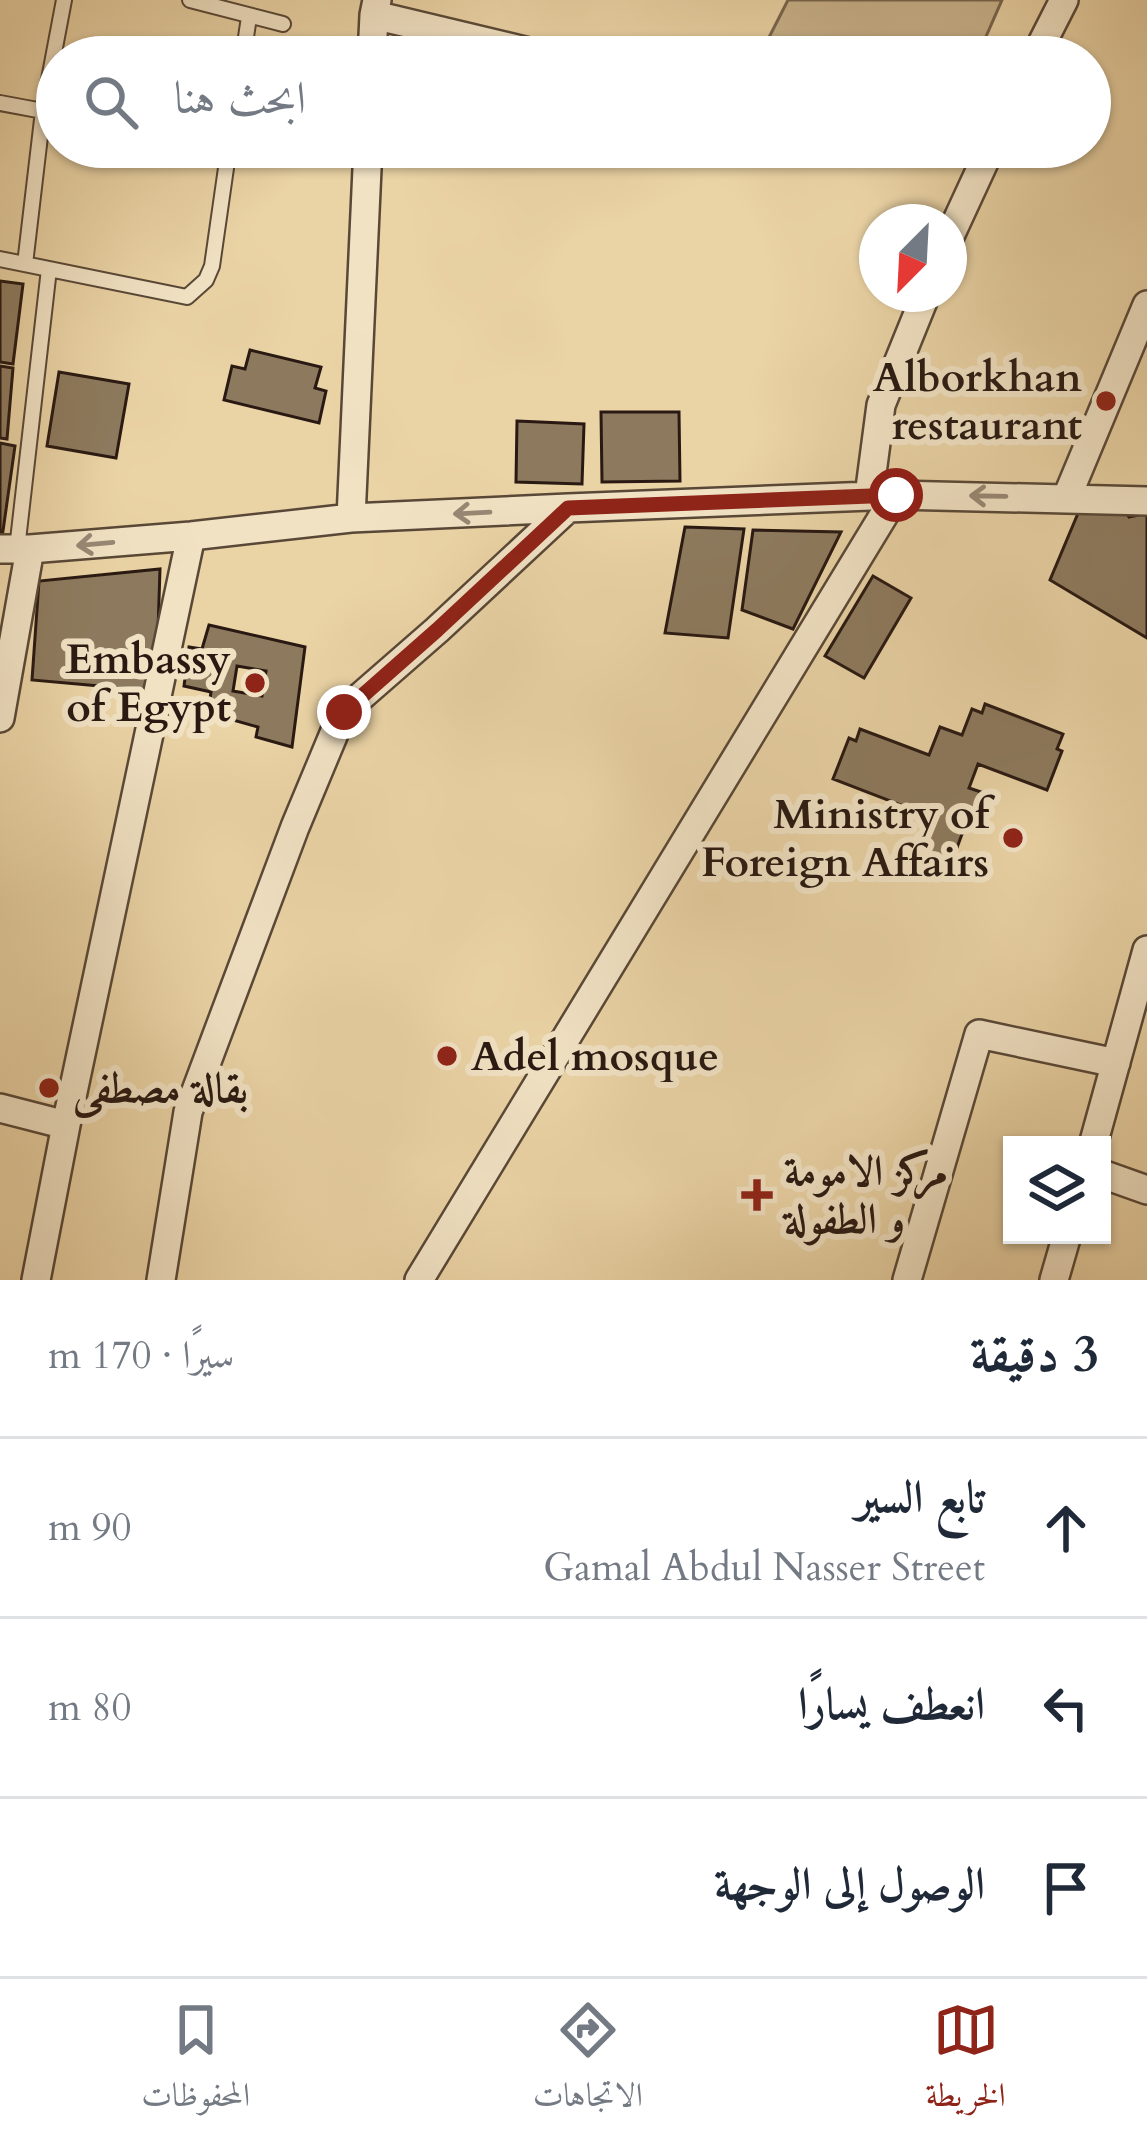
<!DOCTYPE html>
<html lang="ar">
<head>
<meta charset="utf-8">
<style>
  :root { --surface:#fff; --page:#f2f2f3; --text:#1f2937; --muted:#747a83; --line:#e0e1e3; --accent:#8f2418 }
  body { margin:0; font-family:Cardo,Amiri,serif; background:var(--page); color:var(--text); direction:rtl }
  .controls { position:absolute; right:36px; bottom:36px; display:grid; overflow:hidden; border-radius:0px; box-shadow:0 3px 9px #0004 }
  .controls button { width:108px; height:108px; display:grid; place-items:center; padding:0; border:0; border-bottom:3px solid var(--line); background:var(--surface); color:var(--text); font:60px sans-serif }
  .compass { position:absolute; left:859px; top:204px; width:108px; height:108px; border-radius:50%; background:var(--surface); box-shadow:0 3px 9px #0004; rotate:204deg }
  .stop { position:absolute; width:36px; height:36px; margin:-27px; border:9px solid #8f2418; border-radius:50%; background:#fff }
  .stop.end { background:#8f2418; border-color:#fff; box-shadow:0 3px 12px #0008 }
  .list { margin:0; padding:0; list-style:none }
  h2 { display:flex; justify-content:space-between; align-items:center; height:156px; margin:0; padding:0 48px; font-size:51px }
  h2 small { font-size:39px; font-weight:400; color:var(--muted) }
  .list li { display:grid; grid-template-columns:78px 1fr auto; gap:36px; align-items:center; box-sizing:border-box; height:180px; padding:0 48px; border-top:3px solid var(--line) }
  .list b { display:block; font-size:45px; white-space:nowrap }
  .list p { margin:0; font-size:39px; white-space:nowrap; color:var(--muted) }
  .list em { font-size:39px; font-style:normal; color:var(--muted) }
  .icon { flex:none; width:66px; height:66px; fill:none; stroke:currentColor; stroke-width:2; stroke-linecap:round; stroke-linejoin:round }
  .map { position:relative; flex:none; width:1147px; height:1280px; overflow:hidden; direction:ltr }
  .search { position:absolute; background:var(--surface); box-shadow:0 3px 9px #0004; left:36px; right:36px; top:36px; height:132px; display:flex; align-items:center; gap:30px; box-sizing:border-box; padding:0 42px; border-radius:66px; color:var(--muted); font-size:45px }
  .sheet { height:696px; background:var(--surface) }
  nav { display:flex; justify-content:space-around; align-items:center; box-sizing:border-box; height:168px; border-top:3px solid var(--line); background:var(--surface); font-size:33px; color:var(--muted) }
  nav a { display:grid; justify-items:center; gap:6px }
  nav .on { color:var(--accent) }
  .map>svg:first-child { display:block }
  .green { fill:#c9b38c; stroke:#79664f; stroke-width:3 }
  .building { fill:#8d7a5e; stroke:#291912; stroke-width:3; fill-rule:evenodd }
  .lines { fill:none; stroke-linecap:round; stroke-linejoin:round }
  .lane-casing { stroke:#594837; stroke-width:18 }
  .street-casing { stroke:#594837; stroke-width:32 }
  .lane { stroke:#f1e2c4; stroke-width:14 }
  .street { stroke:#f1e2c4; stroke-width:27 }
  .oneway { stroke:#978874 }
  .route { stroke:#8f2418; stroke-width:15 }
  .poi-dot { fill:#8f2418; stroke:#f1e2c4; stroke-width:4.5 }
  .labels { text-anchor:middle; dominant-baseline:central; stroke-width:12; stroke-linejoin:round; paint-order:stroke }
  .poi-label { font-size:42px; font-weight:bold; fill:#291912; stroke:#f1e2c4; text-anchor:end }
</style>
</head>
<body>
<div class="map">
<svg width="1147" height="1280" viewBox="0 0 1147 1280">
  <rect width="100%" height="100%" fill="#ead3a5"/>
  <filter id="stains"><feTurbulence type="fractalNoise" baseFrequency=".00167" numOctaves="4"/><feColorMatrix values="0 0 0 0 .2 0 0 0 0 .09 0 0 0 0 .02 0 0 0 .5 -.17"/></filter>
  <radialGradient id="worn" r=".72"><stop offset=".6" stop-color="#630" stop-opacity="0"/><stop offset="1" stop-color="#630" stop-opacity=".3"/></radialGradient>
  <!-- green -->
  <path class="green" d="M788,0h214l-25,57h-218z"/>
  <!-- building -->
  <path class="building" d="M0,281l23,3 -10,80 -13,-2z
    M250,350l71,17 -6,21 11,3 -7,32 -95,-23 8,-34 13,3z
    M0,366l13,2 -6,71 -7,-1z
    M59,372l70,12 -13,74 -69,-12z
    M601,412h78l1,69 -78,1z
    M517,421l67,3 -2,60 -66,-2z
    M0,443l15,3 -14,99h-1z
    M1084,499l25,15 13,-7 7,10 14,-3 4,2v122l-97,-58z
    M685,527l59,2 -16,109 -63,-5z
    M753,530l88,2 -48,97 -51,-19z
    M160,569l-4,122 -124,-11 7,-99z
    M873,576l38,22 -47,80 -39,-22z
    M209,625l96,22 -13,100 -36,-10 2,-10 -50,-14 3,-21 -27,-6 5,-39 13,2zM237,666l29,5 -4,25 -29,-5z
    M985,704l78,30 -6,15 5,2 -15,39 -69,-26 -9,24 15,5 -9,22 -16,-5 -3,9 10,4 -19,52 -37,-14 17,-46 -94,-36 16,-41 7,3 4,-12 69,26 11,-28 22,8 10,-26 10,4z"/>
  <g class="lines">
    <defs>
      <path id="lane" d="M190,0l93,24
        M243,57l6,-40
        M0,103l43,8
        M0,259l187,38 19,-17 6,-14 17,-119
        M25,264l18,-153 21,-111
        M17,549l32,-280"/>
      <path id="street" d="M374,15l176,42
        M372,57l2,-42 3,-15
        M1035,57l29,-57
        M949,238l42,-91
        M869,496l12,-91 45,-111
        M1067,497l80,-192
        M351,518l17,-371
        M0,549h30l161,-13 160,-18 217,-10 328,-13 251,6
        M0,718l30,-169
        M0,1108l66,17
        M1093,1145l54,-195
        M1102,1174l45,16
        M36,1280l30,-155 125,-589
        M161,1280l27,-168 107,-285 48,-115 94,-82 131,-122
        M419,1280l477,-785
        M907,1280l72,-246 137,29
        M1054,1280l13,-45"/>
    </defs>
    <!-- lane casing -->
    <use href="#lane" class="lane-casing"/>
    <!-- street casing -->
    <use href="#street" class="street-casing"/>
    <!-- lane -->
    <use href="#lane" class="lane"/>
    <!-- street -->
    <use href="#street" class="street"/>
  </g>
  <!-- one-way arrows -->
  <defs><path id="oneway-shaft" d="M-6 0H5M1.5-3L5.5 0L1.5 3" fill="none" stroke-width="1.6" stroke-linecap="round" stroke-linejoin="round" transform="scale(3)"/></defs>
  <g class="oneway">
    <use href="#oneway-shaft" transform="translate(988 496) rotate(-179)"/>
    <use href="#oneway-shaft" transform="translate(472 513) rotate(177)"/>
    <use href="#oneway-shaft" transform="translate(95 544) rotate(175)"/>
  </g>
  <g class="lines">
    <!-- route -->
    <path class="route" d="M344,712l93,-82 131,-122 328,-13"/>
  </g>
  <!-- markers -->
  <g class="poi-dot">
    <circle cx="1106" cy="401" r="12"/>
    <circle cx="255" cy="683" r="12"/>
    <circle cx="1013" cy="838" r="12"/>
    <circle cx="447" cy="1056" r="12"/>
    <circle cx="49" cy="1088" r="12"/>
    <path d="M751 1177h12v12h12v12h-12v12h-12v-12h-12v-12h12z"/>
  </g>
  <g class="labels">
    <!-- poi labels -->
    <g class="poi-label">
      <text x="1082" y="377">Alborkhan<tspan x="1082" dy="48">restaurant</tspan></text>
      <text x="231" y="659">Embassy<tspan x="231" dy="48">of Egypt</tspan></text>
      <text x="989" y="814">Ministry of<tspan x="989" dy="48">Foreign Affairs</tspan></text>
      <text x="471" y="1056" text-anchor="start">Adel mosque</text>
      <text x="73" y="1088" text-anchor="start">بقالة مصطفى</text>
      <text x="784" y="1171" text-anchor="start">مركز الامومة<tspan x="784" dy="48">و الطفولة</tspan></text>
    </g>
  </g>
  <rect width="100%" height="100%" filter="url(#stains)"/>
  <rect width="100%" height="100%" fill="url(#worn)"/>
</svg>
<div class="controls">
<button><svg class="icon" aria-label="layers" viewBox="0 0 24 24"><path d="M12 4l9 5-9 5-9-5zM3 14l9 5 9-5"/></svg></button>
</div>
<svg class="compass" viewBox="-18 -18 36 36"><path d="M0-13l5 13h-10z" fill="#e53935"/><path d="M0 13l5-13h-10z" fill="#747a83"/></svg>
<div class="stop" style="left:896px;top:495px"></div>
<div class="stop end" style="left:344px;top:712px"></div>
<div class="search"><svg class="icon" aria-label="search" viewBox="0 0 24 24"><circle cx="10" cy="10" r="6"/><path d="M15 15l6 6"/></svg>ابحث هنا</div>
</div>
<section class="sheet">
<h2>3 دقيقة<small>سيرًا · 170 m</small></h2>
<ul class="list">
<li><svg class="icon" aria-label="ahead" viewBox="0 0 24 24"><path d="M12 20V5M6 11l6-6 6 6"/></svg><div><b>تابع السير</b><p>Gamal Abdul Nasser Street</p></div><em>90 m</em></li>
<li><svg class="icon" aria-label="left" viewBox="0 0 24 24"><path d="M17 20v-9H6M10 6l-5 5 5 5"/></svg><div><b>انعطف يسارًا</b></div><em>80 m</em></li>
<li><svg class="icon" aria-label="arrive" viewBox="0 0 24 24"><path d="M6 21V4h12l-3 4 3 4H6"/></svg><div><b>الوصول إلى الوجهة</b></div></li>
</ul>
</section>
<nav>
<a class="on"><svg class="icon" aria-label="map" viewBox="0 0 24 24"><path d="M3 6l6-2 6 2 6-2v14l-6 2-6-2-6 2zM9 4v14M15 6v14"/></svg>الخريطة</a>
<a><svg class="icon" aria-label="directions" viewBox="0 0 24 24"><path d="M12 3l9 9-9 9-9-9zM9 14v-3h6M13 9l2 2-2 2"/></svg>الاتجاهات</a>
<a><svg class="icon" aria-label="saved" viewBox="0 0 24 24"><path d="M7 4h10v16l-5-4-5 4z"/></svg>المحفوظات</a>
</nav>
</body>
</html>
